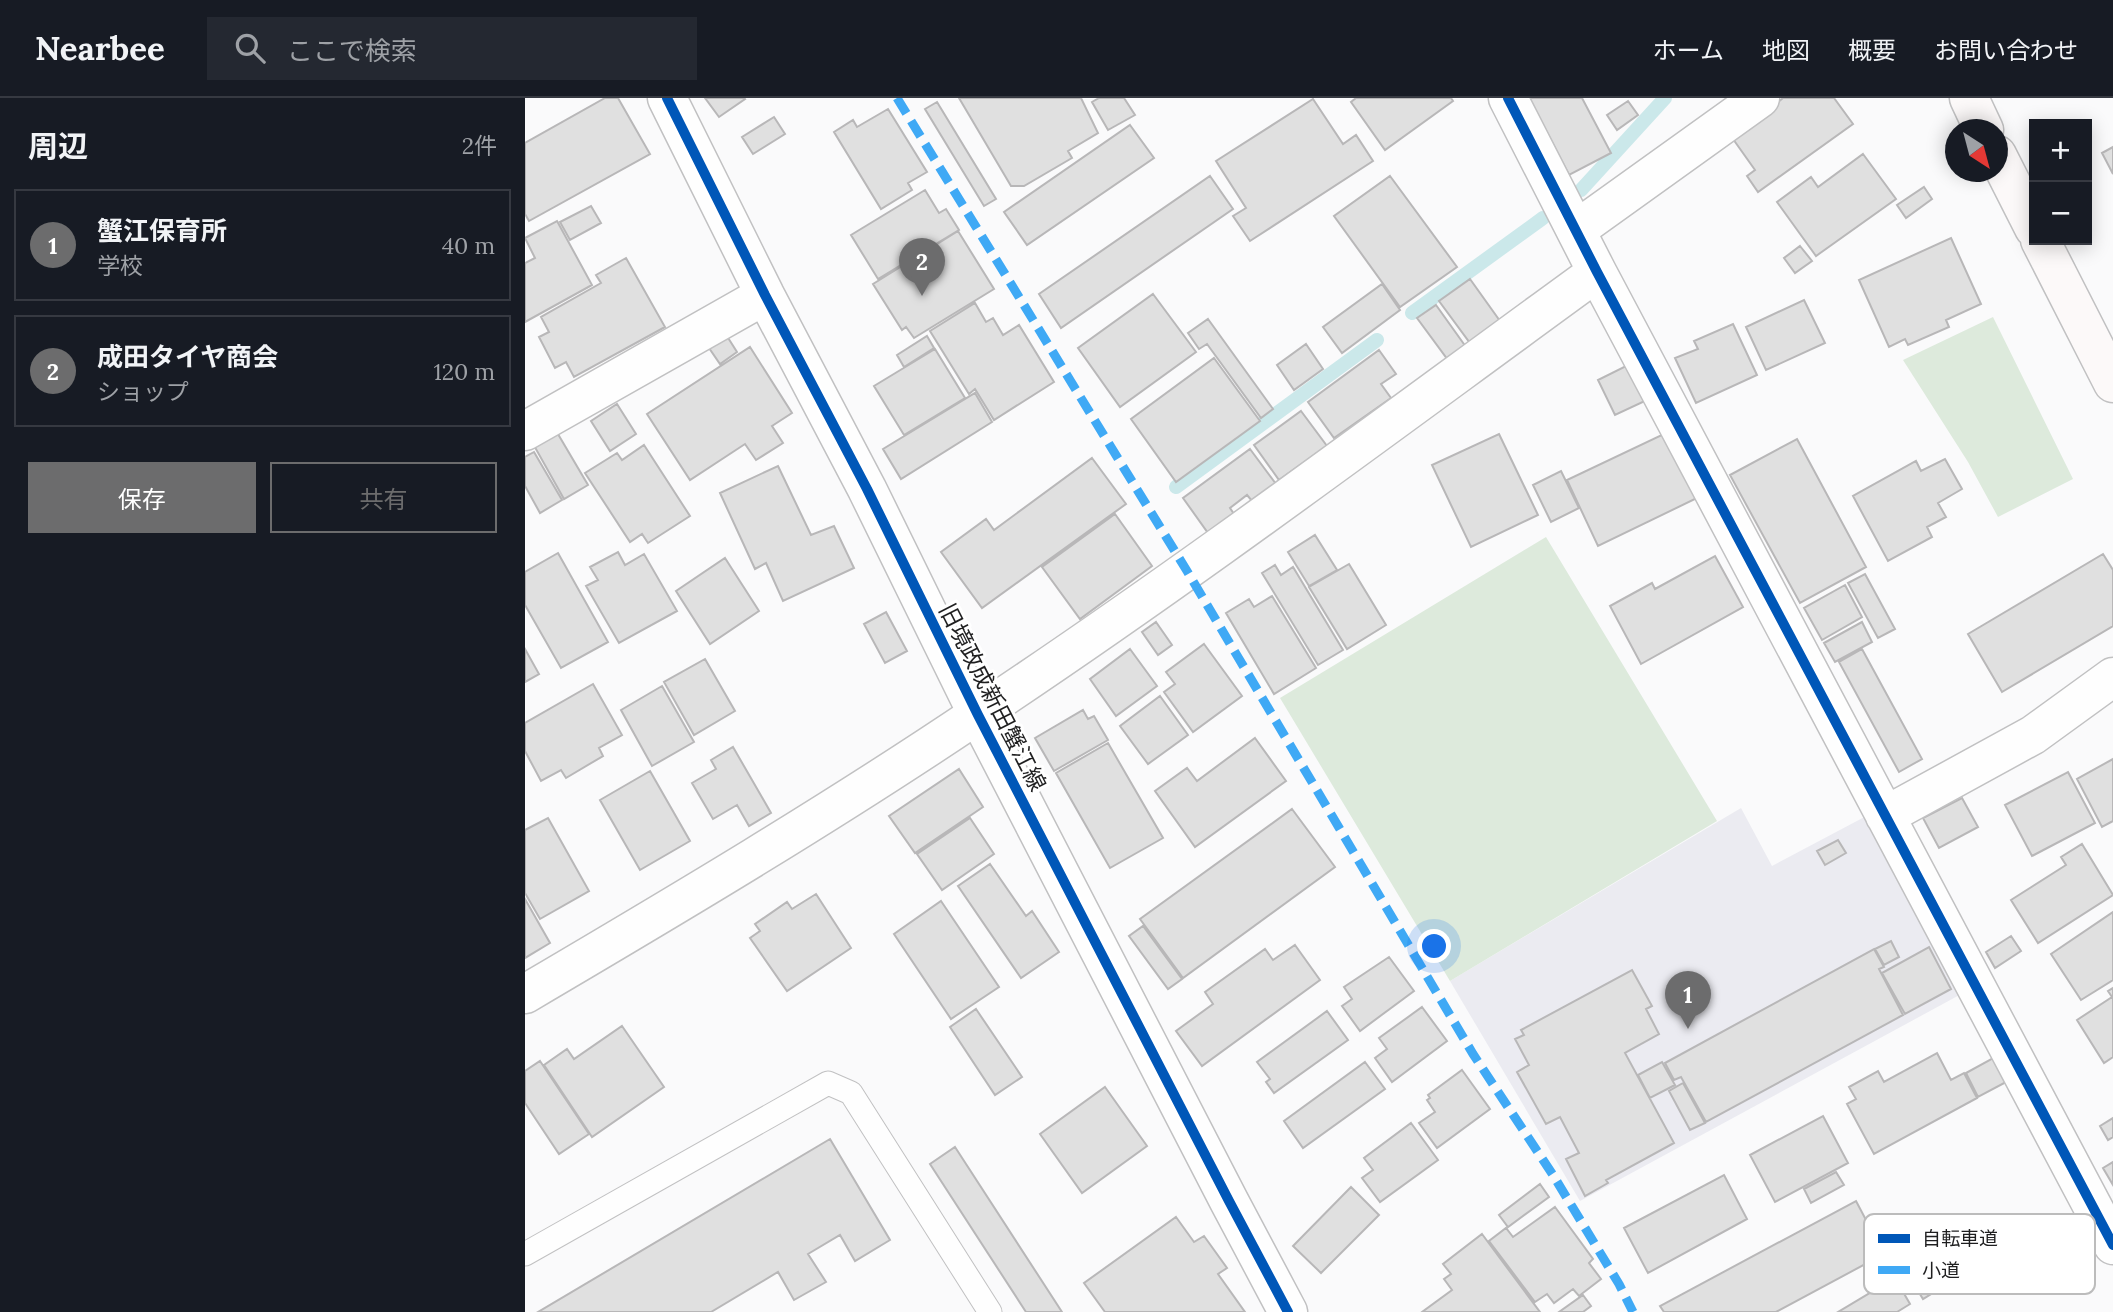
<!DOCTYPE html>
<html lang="ja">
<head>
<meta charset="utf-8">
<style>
  :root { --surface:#171b24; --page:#242831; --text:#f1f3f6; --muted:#9ea1a6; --line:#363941; --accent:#6c6c6d }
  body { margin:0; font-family:Lora,"Noto Sans JP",serif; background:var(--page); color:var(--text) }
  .controls { position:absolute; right:21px; top:21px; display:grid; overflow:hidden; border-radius:0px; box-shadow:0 4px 18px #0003 }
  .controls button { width:63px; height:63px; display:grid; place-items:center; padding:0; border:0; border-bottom:2px solid var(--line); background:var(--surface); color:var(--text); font:35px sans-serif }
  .compass { position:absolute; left:1420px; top:21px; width:63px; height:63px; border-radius:50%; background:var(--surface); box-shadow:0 4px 18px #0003; rotate:144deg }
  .you { position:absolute; left:910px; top:849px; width:24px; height:24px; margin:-18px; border:5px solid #fff; border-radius:50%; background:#1a73e8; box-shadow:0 0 0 10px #1a73e833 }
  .badge { display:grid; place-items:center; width:46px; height:46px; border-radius:50%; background:var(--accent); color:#fff; font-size:23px; font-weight:700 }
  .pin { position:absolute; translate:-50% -58px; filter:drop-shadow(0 2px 4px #0008) }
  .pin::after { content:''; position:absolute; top:37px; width:24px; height:21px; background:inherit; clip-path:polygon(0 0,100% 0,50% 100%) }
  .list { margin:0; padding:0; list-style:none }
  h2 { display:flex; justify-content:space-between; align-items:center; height:91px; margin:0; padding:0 28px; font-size:30px }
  h2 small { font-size:23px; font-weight:400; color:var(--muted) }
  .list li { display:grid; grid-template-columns:46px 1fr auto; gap:21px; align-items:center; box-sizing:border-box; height:112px; margin:0 14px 14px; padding:0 14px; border:2px solid var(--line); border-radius:0px }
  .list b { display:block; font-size:26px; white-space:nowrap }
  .list p { margin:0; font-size:23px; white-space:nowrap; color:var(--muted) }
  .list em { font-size:23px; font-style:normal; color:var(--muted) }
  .actions { display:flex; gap:14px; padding:21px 28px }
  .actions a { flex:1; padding:16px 0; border:2px solid var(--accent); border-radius:0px; text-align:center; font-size:24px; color:var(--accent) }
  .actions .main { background:var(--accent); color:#fff }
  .icon { flex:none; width:38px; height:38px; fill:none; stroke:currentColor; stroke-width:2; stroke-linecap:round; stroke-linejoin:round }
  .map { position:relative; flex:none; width:1588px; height:1214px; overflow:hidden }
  header { display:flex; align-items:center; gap:42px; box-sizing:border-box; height:98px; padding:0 35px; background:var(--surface); border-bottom:2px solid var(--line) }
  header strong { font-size:33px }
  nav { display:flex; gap:38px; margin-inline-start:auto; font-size:24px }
  .search { width:490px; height:63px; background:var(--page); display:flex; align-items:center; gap:18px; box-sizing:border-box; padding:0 24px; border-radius:0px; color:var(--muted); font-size:26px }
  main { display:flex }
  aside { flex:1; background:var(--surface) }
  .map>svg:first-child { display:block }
  .built { fill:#ebebf1 }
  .green { fill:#ddeadc }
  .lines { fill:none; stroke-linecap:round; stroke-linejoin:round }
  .stream { stroke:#cbe8ea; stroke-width:14 }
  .building { fill:#e0e0e0; stroke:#b8b7b8; stroke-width:2 }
  .service-casing { stroke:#c1c1c2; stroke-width:25 }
  .minor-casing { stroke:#c1c1c2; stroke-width:41 }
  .secondary-casing { stroke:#c1c1c2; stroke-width:41 }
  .service { stroke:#fefefe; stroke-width:23 }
  .minor { stroke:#fefefe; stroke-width:38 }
  .secondary { stroke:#fcf9f9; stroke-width:38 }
  .quiet { stroke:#3fa9f5; stroke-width:9; stroke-dasharray:18 9; stroke-linecap:butt }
  .cycleway-casing { stroke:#fff; stroke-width:15 }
  .cycleway { stroke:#0057b8; stroke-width:10 }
  .labels { text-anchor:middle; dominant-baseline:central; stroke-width:6; stroke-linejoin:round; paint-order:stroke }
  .street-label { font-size:23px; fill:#1f1f20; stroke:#fff }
  .key { fill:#fff; stroke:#bcbcbc; stroke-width:2 }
  .key-label { font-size:19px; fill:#1f1f20 }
</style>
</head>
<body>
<header>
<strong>Nearbee</strong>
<div class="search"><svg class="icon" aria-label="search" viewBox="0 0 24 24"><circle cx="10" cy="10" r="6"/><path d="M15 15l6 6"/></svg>ここで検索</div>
<nav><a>ホーム</a><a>地図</a><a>概要</a><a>お問い合わせ</a></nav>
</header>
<main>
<aside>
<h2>周辺<small>2件</small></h2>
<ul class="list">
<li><span class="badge">1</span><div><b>蟹江保育所</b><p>学校</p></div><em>40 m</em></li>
<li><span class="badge">2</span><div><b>成田タイヤ商会</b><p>ショップ</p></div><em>120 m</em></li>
</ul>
<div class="actions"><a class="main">保存</a><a>共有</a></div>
</aside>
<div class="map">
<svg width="1588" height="1214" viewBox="0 0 1588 1214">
  <rect width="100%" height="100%" fill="#fafafb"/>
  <!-- built -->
  <path class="built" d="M1216,710l31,58 100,-53 93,179 -385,209 -130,-220z"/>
  <!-- green -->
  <path class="green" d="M1468,219l80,162 -75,38 -30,-55 -65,-102z
    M1021,439l171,284 -267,160 -170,-283z"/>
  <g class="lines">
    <!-- stream -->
    <path class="stream" d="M1056,92l84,-92
      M887,215l131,-95
      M651,389l201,-147"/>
  </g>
  <!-- building -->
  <path class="building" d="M80,0h13l32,56 -121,67 -4,-7v-71z
    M180,0h39l1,1 -26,18z
    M434,0h122l17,35 -30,18 4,7 -48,28h-13z
    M574,0h25l11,17 -27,15 -16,-28z
    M831,0h95l2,3 -68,49 -34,-48z
    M1004,0h53l29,55 -42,22z
    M1258,0h51l19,26 -95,68 -11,-16 8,-6 -22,-31z
    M788,1l30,45 13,-9 17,26 -123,80 -17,-25 13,-8 -30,-47z
    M1103,3l10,14 -21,15 -10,-15z
    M412,4l59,97 -12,7 -59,-97z
    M363,11l39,63 -19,11 4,7 -31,19 -47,-77 19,-12 4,7z
    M249,19l11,17 -32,20 -11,-17z
    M605,27l24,33 -127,87 -23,-33z
    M1588,49v27l-11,-21z
    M1338,56l33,45 -80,57 -39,-54 34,-25 7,10z
    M685,78l23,33 -172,119 -22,-34z
    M865,78l67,91 -57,40 -66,-91z
    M1399,89l8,12 -26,19 -9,-13z
    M400,92l14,23 7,-4 13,21 -81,49 -27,-44z
    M66,108l10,17 -31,17 -10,-18z
    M32,123l35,64 -67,37v-59l10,-5 -10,-20z
    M433,133l36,58 -80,49 -8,-11 -4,3 -29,-46z
    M1426,140l30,66 -35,16 3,7 -41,18 -3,-6 -16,8 -30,-67z
    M1275,148l12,15 -17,12 -11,-15z
    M101,160l39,69 -91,50 -8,-15 -11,6 -16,-31 10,-5 -8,-15 60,-34 -5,-8z
    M945,181l30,42 -30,22 -31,-42z
    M857,186l18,26 -58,43 -19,-26z
    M628,196l43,58 -76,55 -42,-59z
    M1279,202l21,43 -59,27 -20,-43z
    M450,205l11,19 7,-4 10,17 16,-10 35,57 -60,38 -19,-31 -6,5 -39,-63z
    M911,207l30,42 -18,13 -31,-42z
    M683,221l65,90 -12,9 -54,-74 -8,5 -11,-16z
    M1208,226l24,51 -61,28 -21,-45 23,-9 -4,-8z
    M200,235l12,19 -17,12 -13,-19z
    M402,238l7,12 -30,19 -7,-12z
    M781,246l17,25 -29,21 -17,-25z
    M225,249l42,66 -20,13 11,17 -27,17 -11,-16 -55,36 -43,-66z
    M410,251l30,49 -61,37 -30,-49z
    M854,252l17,24 -15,10 10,14 -57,40 -26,-36z
    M689,260l46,63 -84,61 -45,-63z
    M1105,266l17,36 -32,15 -17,-35z
    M450,295l17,29 -91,57 -18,-30z
    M92,306l19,30 -26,17 -19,-30z
    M776,313l26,35 -48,34 -25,-35z
    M30,331l33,56 -24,14 -32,-57z
    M1143,334l31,65 -101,49 -31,-66z
    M974,336l39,81 -67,32 -39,-82z
    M1272,341l69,128 -66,36 -70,-128z
    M119,347l46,71 -42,27 -6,-9 -12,8 -45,-69 32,-20 5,7z
    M725,351l26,35 -24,17 -5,-6 -17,13 4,6 -26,19 -25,-35z
    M9,354l28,48 -22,13 -15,-27v-29z
    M567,360l34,46 -144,104 -41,-56 45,-33 8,11z
    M1420,361l17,30 -24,14 8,14 -19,10 5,10 -44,24 -35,-65 63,-35 5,10z
    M253,368l33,69 23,-9 20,42 -71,33 -17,-38 -11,6 -35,-76z
    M1036,373l18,37 -28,14 -18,-37z
    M590,416l37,52 -72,53 -38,-52z
    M790,437l22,35 -28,16 -21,-34z
    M93,454l7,13 19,-11 33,57 -58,32 -33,-57 12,-6 -8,-13z
    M33,455l50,89 -47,26 -36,-63v-33z
    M1578,456l10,16v56l-111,66 -34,-58z
    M1190,458l28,51 -102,57 -31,-58 42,-23 3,6z
    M200,460l34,53 -49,33 -34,-53z
    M824,466l37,61 -39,24 -38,-62z
    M750,467l6,10 12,-8 50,83 -25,15 -56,-92z
    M1340,476l30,55 -17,9 -30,-55z
    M1320,487l17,32 -40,23 -18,-32z
    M747,498l44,72 -42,26 -48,-81 23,-14 5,8z
    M361,514l21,39 -22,12 -21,-39z
    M631,524l16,23 -14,10 -16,-23z
    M1337,524l10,20 -37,20 -11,-19z
    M679,546l38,52 -49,36 -29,-40 11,-8 -9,-12z
    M0,551l14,25 -14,8z
    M605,551l27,37 -41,30 -26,-37z
    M1337,551l60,110 -23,13 -60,-110z
    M180,561l30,52 -41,24 -30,-53z
    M68,586l29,51 -23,13 4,8 -37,22 -5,-8 -20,11 -16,-30v-28z
    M137,588l32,56 -42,24 -31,-56z
    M635,598l28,39 -40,29 -28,-38z
    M558,612l5,9 6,-3 14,24 -54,31 -19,-33z
    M730,640l31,43 -91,66 -40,-56 32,-23 10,13z
    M583,645l55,95 -53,30 -54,-95z
    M208,649l38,66 -22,13 -12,-21 -24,14 -21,-36 24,-14 -5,-9z
    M1588,661v62l-11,6 -25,-48z
    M434,671l24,38 -68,46 -26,-37z
    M125,673l40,70 -50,29 -40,-70z
    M1543,674l27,51 -63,33 -27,-51z
    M1437,700l16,29 -39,21 -16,-30z
    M767,711l43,58 -152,111 -43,-59z
    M23,720l41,73 -49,28 -15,-26v-63z
    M445,720l24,36 -52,36 -25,-36z
    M1313,742l8,13 -21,12 -8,-14z
    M1557,746l31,51 -75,48 -27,-43 55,-35 -5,-8z
    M465,766l36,52 6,-5 27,41 -38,26 -63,-92z
    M291,796l35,54 -64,43 -37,-53 10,-7 -5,-7 32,-22 5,7z
    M0,801l25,44 -25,15z
    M416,803l58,86 -48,32 -57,-85z
    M1588,814v68l-32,20 -30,-46z
    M618,828l39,53 -14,10 -39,-53z
    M1486,838l10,15 -26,17 -9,-16z
    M1366,843l8,16 -15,8 -9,-16z
    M770,847l25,35 -118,86 -26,-35 37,-27 -8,-12 60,-43 8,11z
    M1404,849l22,42 -46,25 -23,-41z
    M1349,851l10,18 -5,2 24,46 -197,107 -25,-45 -7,3 -9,-17z
    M864,859l25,34 -54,40 -18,-25 10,-7 -8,-12z
    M1107,872l20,36 -6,3 13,25 -34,19 49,90 -68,37 2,3 -23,13 -19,-37 13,-6 -19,-36 -14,7 -29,-52 12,-7 -14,-26 9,-4 -3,-5z
    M1588,890v69l-9,6 -27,-43 35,-23 -4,-6z
    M897,909l25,34 -55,41 -17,-24 12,-9 -8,-11z
    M451,911l46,68 -27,18 -45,-68z
    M802,913l21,29 -74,53 -8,-11 4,-3 -13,-17z
    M97,928l42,61 -72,50 -48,-72 23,-16 7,10z
    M1412,955l14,27 13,-7 13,25 -103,56 -27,-50 9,-5 -7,-12 29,-16 6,11z
    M1470,959l13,24 -30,16 -12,-24z
    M15,963l49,73 -30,20 -34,-51v-32z
    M840,964l20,27 -82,59 -19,-27z
    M1137,964l13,23 -25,13 -12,-23z
    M937,972l28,39 -53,39 -18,-25 16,-11 -8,-12 3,-2 -2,-3z
    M1158,985l22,40 -15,7 -21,-39z
    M580,989l42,59 -65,47 -42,-59z
    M1298,1018l25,47 -73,39 -25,-47z
    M1588,1020v19l-5,3 -8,-14z
    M886,1025l27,37 -58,42 -18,-24 11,-8 -9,-12z
    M305,1041l60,101 -35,21 -15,-26 -32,19 18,28 -32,18 -16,-28 -67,40h-173z
    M430,1049l107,165h-36l-96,-148z
    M1588,1064v23l-10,-17z
    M1311,1074l8,13 -33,18 -7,-14z
    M1199,1077l23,44 -99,54 -24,-45z
    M1015,1086l9,13 -41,30 -9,-12z
    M826,1089l28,28 -58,58 -28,-27z
    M1331,1103l28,53 -108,58h-112l-4,-6z
    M1030,1109l38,52 -4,4 12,16 -22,17 -6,-7 -19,14 -7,-9 -12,8 -46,-61 17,-13 7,9z
    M651,1119l18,25 10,-6 23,32 -9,6 27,38h-140l-21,-29z
    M1444,1135l17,27 -63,39 -17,-28z
    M957,1136l58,78h-118l30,-22 -8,-11 7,-5 -8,-10z
    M1370,1180l15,26 -13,8h-59z
    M1058,1197l8,11 -8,6h-24z"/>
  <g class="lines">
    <defs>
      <path id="service" d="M0,1156l303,-171 23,10 139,219"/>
      <path id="minor" d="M142,0l98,197 102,194 111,226 251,486 59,111
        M983,0l89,174 516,973
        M1051,132l184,-132
        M0,333l240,-136
        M1360,718l148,-81 80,-58
        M0,896c153,-90 306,-181 453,-280 211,-140 414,-293 619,-442"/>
      <path id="secondary" d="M1444,0l15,32
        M1472,57l37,73
        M1515,142l73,143"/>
    </defs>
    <!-- service casing -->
    <use href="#service" class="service-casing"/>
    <!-- minor casing -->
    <use href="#minor" class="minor-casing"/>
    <!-- secondary casing -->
    <use href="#secondary" class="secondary-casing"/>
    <!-- service -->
    <use href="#service" class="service"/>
    <!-- minor -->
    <use href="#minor" class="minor"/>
    <!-- secondary -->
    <use href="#secondary" class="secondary"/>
    <!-- quiet -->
    <path class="quiet" d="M372,0l290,473 286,483 80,121 66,109 14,28"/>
    <defs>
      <path id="cycleway" d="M142,0l98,197 102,194 111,226 251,486 59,111
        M983,0l89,174 516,973"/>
    </defs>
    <!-- cycleway casing -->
    <use href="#cycleway" class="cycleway-casing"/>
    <!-- cycleway -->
    <use href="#cycleway" class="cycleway"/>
  </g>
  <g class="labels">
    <!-- street labels -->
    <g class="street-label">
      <text transform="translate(468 599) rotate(63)">旧境政成新田蟹江線</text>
    </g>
  </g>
  <!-- legend -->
  <rect x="1339" y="1116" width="231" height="80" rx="10" class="key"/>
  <rect x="1353" y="1136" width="32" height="9" fill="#0057b8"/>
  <rect x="1353" y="1168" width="32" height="8" fill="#3fa9f5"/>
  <g class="key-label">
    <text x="1397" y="1147">自転車道</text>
    <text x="1397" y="1179">小道</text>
  </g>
</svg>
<div class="controls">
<button>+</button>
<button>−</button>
</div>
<svg class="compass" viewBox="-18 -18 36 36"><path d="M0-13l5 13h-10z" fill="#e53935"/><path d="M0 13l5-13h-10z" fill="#9ea1a6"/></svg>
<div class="you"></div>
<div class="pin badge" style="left:1163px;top:931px">1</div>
<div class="pin badge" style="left:397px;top:198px">2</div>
</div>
</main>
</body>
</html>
